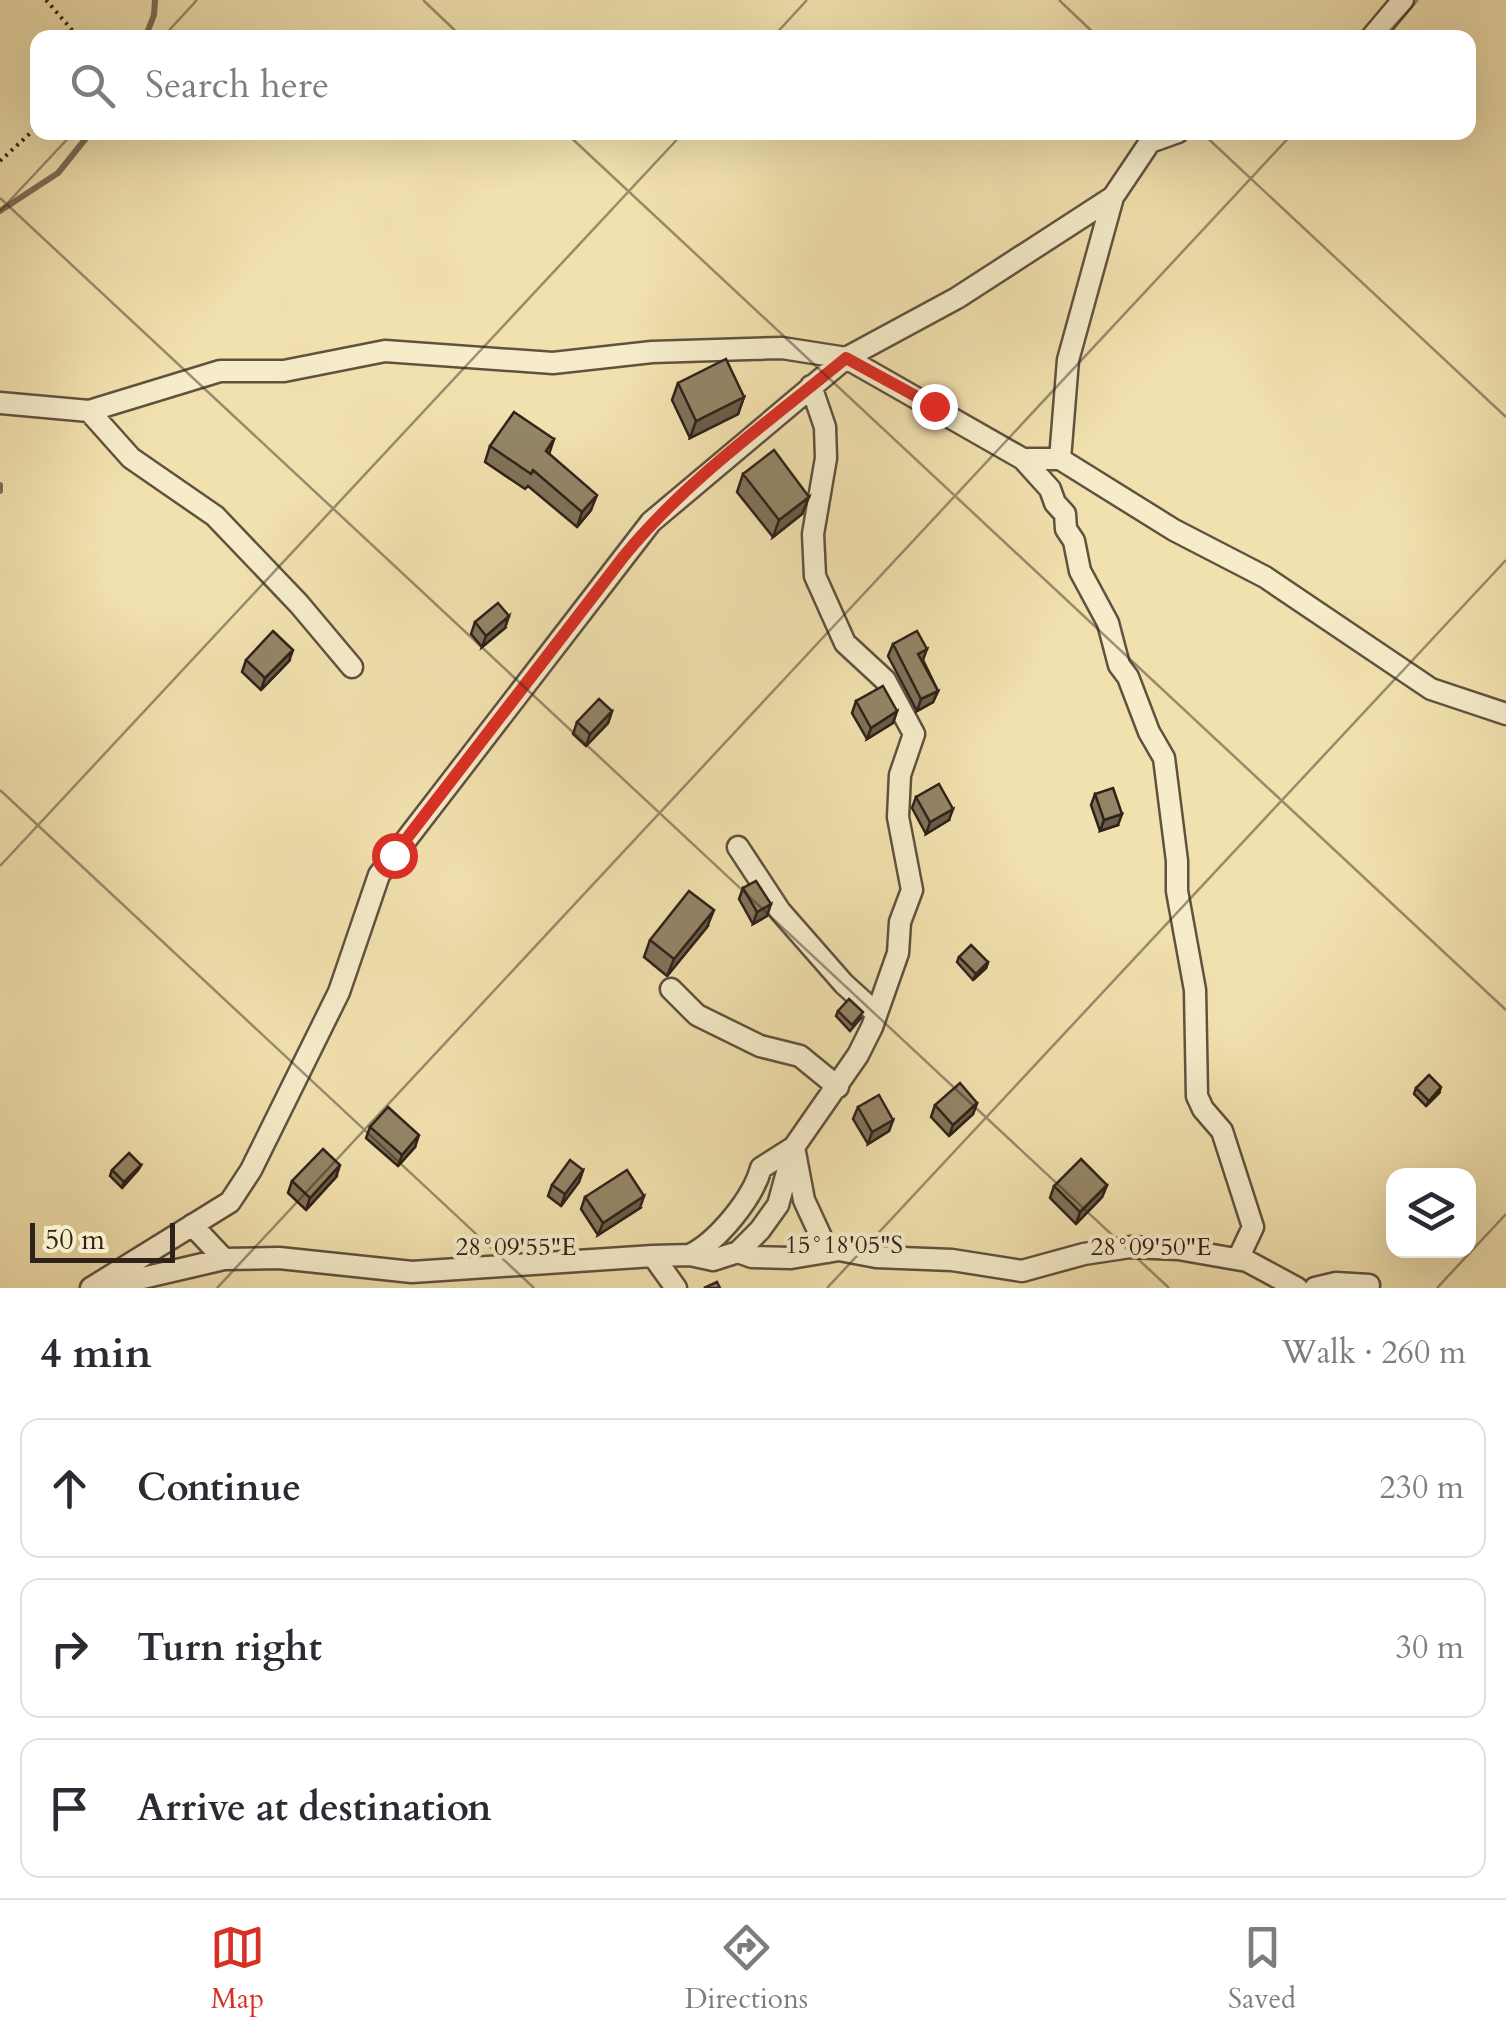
<!DOCTYPE html>
<html lang="en">
<head>
<meta charset="utf-8">
<style>
  :root { --surface:#fff; --page:#f2f2f3; --text:#2b2b33; --muted:#7c7c81; --line:#e1e1e2; --accent:#d93025 }
  body { margin:0; font-family:Cardo,serif; background:var(--page); color:var(--text) }
  .controls { position:absolute; right:30px; bottom:30px; display:grid; overflow:hidden; border-radius:20px; box-shadow:0 10px 40px #0002 }
  .controls button { width:90px; height:90px; display:grid; place-items:center; padding:0; border:0; border-bottom:2px solid var(--line); background:var(--surface); color:var(--text); font:50px sans-serif }
  .scale { position:absolute; left:30px; bottom:25px; width:145px; box-sizing:border-box; padding-left:10px; border:5px solid #2f221a; border-top:0; font-size:28px; line-height:35px; white-space:nowrap; color:#2f221a; -webkit-text-stroke:8px #f6ecca; paint-order:stroke }
  .stop { position:absolute; width:30px; height:30px; margin:-22px; border:8px solid #d93025; border-radius:50%; background:#fff }
  .stop.end { background:#d93025; border-color:#fff; box-shadow:0 2px 10px #0008 }
  .list { margin:0; padding:0; list-style:none }
  h2 { display:flex; justify-content:space-between; align-items:center; height:130px; margin:0; padding:0 40px; font-size:42px }
  h2 small { font-size:32px; font-weight:400; color:var(--muted) }
  .list li { display:grid; grid-template-columns:65px 1fr auto; gap:30px; align-items:center; box-sizing:border-box; height:140px; margin:0 20px 20px; padding:0 20px; border:2px solid var(--line); border-radius:20px }
  .list b { display:block; font-size:38px; white-space:nowrap }
  .list em { font-size:32px; font-style:normal; color:var(--muted) }
  .icon { flex:none; width:55px; height:55px; fill:none; stroke:currentColor; stroke-width:2; stroke-linecap:round; stroke-linejoin:round }
  .map { position:relative; flex:none; width:1506px; height:1288px; overflow:hidden }
  .search { position:absolute; background:var(--surface); box-shadow:0 10px 40px #0002; left:30px; right:30px; top:30px; height:110px; display:flex; align-items:center; gap:25px; box-sizing:border-box; padding:0 35px; border-radius:20px; color:var(--muted); font-size:38px }
  .sheet { height:610px; background:var(--surface) }
  nav { display:flex; justify-content:space-around; align-items:center; box-sizing:border-box; height:140px; border-top:2px solid var(--line); background:var(--surface); font-size:28px; color:var(--muted) }
  nav a { display:grid; justify-items:center; gap:5px }
  nav .on { color:var(--accent) }
  .map>svg:first-child { display:block }
  .lines { fill:none; stroke-linecap:round; stroke-linejoin:round }
  .stream { stroke:#7c6e55; stroke-width:6 }
  .minor-casing { stroke:#60523f; stroke-width:25 }
  .path { stroke:#2f221a; stroke-width:4; stroke-dasharray:2.5 5; stroke-linecap:butt }
  .minor { stroke:#f6ecca; stroke-width:20 }
  .wall { fill:#7f7259; stroke:#2f221a; stroke-width:2.5 }
  .shaded-wall { fill:#685d48; stroke:#2f221a; stroke-width:2.5 }
  .building { fill:#948567; stroke:#2f221a; stroke-width:2.5 }
  .route { stroke:#d93025; stroke-width:12 }
  .ticks { fill:none; stroke:#2f221a; stroke-width:2.5; stroke-opacity:0.45 }
  .ticks-label { font-size:25px; text-anchor:middle; fill:#2f221a; stroke:#f6ecca; stroke-width:8; stroke-linejoin:round; paint-order:stroke }
</style>
</head>
<body>
<div class="map">
<svg width="1506" height="1288" viewBox="0 0 1506 1288">
  <rect width="100%" height="100%" fill="#f1e1ae"/>
  <filter id="stains"><feTurbulence type="fractalNoise" baseFrequency=".002" numOctaves="4"/><feColorMatrix values="0 0 0 0 .2 0 0 0 0 .09 0 0 0 0 .02 0 0 0 .5 -.17"/></filter>
  <radialGradient id="worn" r=".72"><stop offset=".6" stop-color="#630" stop-opacity="0"/><stop offset="1" stop-color="#630" stop-opacity=".3"/></radialGradient>
  <g class="lines">
    <!-- stream -->
    <path class="stream" d="M145,38l9,-23 1,-15
      M0,211l58,-38 33,-41
      M0,485v6"/>
    <defs>
      <path id="minor" d="M1371,38l32,-38
        M1113,197l-45,163 -8,99 114,71 91,47 166,112 75,25
        M0,403l89,8 131,-40h64l101,-20 168,12 99,-11 130,-4 64,10 177,101h37
        M89,411l42,47 84,58 84,88 53,63
        M1023,459l27,30 5,14 10,11 1,15 8,12 6,30 28,52 11,42 9,12 21,55 15,26 13,103v30l18,99 2,106 6,13 19,22 31,96 -15,32
        M738,847l42,64 64,73 32,29
        M671,989l26,26 63,31 40,10 38,31
        M192,1225l32,34 55,-1 133,14 241,-16 23,32
        M738,1252l14,5 39,1 48,-8 37,7 76,3 70,11 62,-17 46,-7 48,2 69,12 50,27
        M690,1255c28,-14 63,-57 71,-87l33,-21 10,53 24,52
        M653,1256l37,-1 23,5 25,-8 22,-22 18,-25 16,-58 64,-92 14,-28 26,-74 2,-31 12,-32 -14,-73 2,-42 14,-41 -29,-54 -40,-37 -30,-67 -2,-42 13,-76 -1,-31 -14,-41
        M104,1287l120,-28
        M91,1288l139,-86 21,-32 88,-178 40,-117 272,-353 195,-164 111,-60 156,-101 37,-55 28,-10
        M1315,1288l21,-5 33,2"/>
    </defs>
    <!-- minor casing -->
    <use href="#minor" class="minor-casing"/>
    <!-- path -->
    <path class="path" d="M46,0l33,38
      M0,161l38,-35"/>
    <!-- minor -->
    <use href="#minor" class="minor"/>
  </g>
  <!-- wall -->
  <path class="wall" d="M678,383l66,14 -6,17 -48,24 -18,-38z
    M554,439l-5,15 42,56 -14,17 -49,-41 -3,3 -40,-27 5,-16z
    M743,474l59,40 -29,23 -36,-45z
    M475,622l30,6 -23,19 -11,-13z
    M893,644l30,16 15,31 -5,11 -16,9 -29,-55z
    M246,660l43,1 -28,29 -19,-18z
    M856,701l41,10 -4,12 -26,16 -15,-26z
    M612,711l-4,12 -22,23 -13,-12 4,-12z
    M1095,794l23,31 -18,6 -9,-26z
    M916,797l33,23 -23,14 -14,-26z
    M743,888l24,28 -14,8 -14,-25z
    M707,927l-40,49 -23,-19 6,-17z
    M959,957l29,5 -2,6 -13,12 -16,-18z
    M838,1011l23,7 -11,13 -14,-15z
    M1416,1088l23,5 -13,13 -12,-12z
    M977,1103l-4,11 -24,22 -18,-19 4,-12z
    M858,1107l35,13 -4,11 -21,13 -15,-25z
    M370,1127l45,20 -17,19 -32,-28z
    M141,1165l-3,5 -16,18 -12,-12 2,-6z
    M583,1170l-4,12 -18,24 -13,-10 4,-11z
    M336,1177l-30,33 -18,-17 4,-12z
    M1107,1185l-5,12 -26,27 -26,-26 4,-12z
    M585,1197l55,11 -42,27 -17,-26z"/>
  <!-- shaded-wall -->
  <path class="shaded-wall" d="M744,397l-6,17 -48,24 6,-17z
    M597,495l-6,15 -14,17 5,-15z
    M809,497l-7,17 -29,23 6,-17z
    M509,616l-4,12 -23,19 4,-11z
    M927,649l-4,11 -9,5 4,-11z
    M293,650l-4,11 -28,29 4,-12z
    M938,691l-5,11 -16,9 4,-12z
    M612,711l-4,12 -22,23 4,-12z
    M897,711l-4,12 -26,16 4,-11z
    M953,809l-4,11 -23,14 4,-12z
    M1122,814l-4,11 -18,6 4,-11z
    M771,904l-4,12 -14,8 4,-12z
    M714,910l-7,17 -40,49 7,-17z
    M988,962l-2,6 -13,12 3,-6z
    M1441,1087l-2,6 -13,13 3,-5z
    M977,1103l-4,11 -24,22 4,-11z
    M893,1120l-4,11 -21,13 4,-12z
    M419,1135l-4,12 -17,19 4,-11z
    M141,1165l-3,5 -16,18 2,-6z
    M340,1165l-4,12 -30,33 4,-12z
    M583,1170l-4,12 -18,24 4,-12z
    M1107,1185l-5,12 -26,27 4,-12z
    M644,1196l-4,12 -42,27 5,-12z"/>
  <!-- building -->
  <path class="building" d="M726,359l18,38 -48,24 -18,-38z
    M514,412l40,27 -8,12 51,44 -15,17 -49,-42 -2,4 -41,-28z
    M774,450l35,47 -30,23 -36,-46z
    M498,603l11,13 -23,20 -11,-14z
    M273,631l20,19 -28,28 -19,-18z
    M917,631l10,18 -9,5 20,37 -17,8 -28,-55z
    M883,686l14,25 -26,17 -15,-27z
    M599,699l13,12 -22,23 -13,-12z
    M939,784l14,25 -23,13 -14,-25z
    M1113,788l9,26 -18,6 -9,-26z
    M756,881l15,23 -14,8 -14,-24z
    M689,891l25,19 -40,49 -24,-19z
    M971,945l17,17 -12,12 -17,-17z
    M849,999l14,13 -11,13 -14,-14z
    M1429,1075l12,12 -12,14 -13,-13z
    M960,1083l17,20 -24,22 -18,-20z
    M879,1095l14,25 -21,12 -14,-25z
    M388,1107l31,28 -17,20 -32,-28z
    M323,1149l17,16 -30,33 -18,-17z
    M129,1153l12,12 -17,17 -12,-12z
    M1081,1159l26,26 -27,27 -26,-26z
    M570,1160l13,10 -18,24 -13,-9z
    M627,1170l17,26 -41,27 -18,-26z
    M717,1282l3,6h-16z"/>
  <g class="lines">
    <!-- route -->
    <path class="route" d="M394,855l230,-299c62,-76 147,-136 222,-198l88,48"/>
  </g>
  <!-- ticks -->
  <path class="ticks" d="M423,0l40,38M1059,0l40,38M162,38l35,-38M772,38l35,-38M1383,38l35,-38M565,132l941,878M1201,132l305,285M0,198l1169,1090M0,211l74,-79M0,790l534,498M0,866l684,-734M217,1288l1077,-1156M827,1288l679,-728M1437,1288l69,-74"/>
  <g class="ticks-label">
    <text x="844" y="1253">15°18'05"S</text>
    <text x="516" y="1255">28°09'55"E</text>
    <text x="1151" y="1255">28°09'50"E</text>
  </g>
  <rect width="100%" height="100%" filter="url(#stains)"/>
  <rect width="100%" height="100%" fill="url(#worn)"/>
</svg>
<div class="controls">
<button><svg class="icon" aria-label="layers" viewBox="0 0 24 24"><path d="M12 4l9 5-9 5-9-5zM3 14l9 5 9-5"/></svg></button>
</div>
<div class="scale">50 m</div>
<div class="stop" style="left:394px;top:855px"></div>
<div class="stop end" style="left:934px;top:406px"></div>
<div class="search"><svg class="icon" aria-label="search" viewBox="0 0 24 24"><circle cx="10" cy="10" r="6"/><path d="M15 15l6 6"/></svg>Search here</div>
</div>
<section class="sheet">
<h2>4 min<small>Walk · 260 m</small></h2>
<ul class="list">
<li><svg class="icon" aria-label="ahead" viewBox="0 0 24 24"><path d="M12 20V5M6 11l6-6 6 6"/></svg><div><b>Continue</b></div><em>230 m</em></li>
<li><svg class="icon" aria-label="right" viewBox="0 0 24 24"><path d="M7 20v-9h11M14 6l5 5-5 5"/></svg><div><b>Turn right</b></div><em>30 m</em></li>
<li><svg class="icon" aria-label="arrive" viewBox="0 0 24 24"><path d="M6 21V4h12l-3 4 3 4H6"/></svg><div><b>Arrive at destination</b></div></li>
</ul>
</section>
<nav>
<a class="on"><svg class="icon" aria-label="map" viewBox="0 0 24 24"><path d="M3 6l6-2 6 2 6-2v14l-6 2-6-2-6 2zM9 4v14M15 6v14"/></svg>Map</a>
<a><svg class="icon" aria-label="directions" viewBox="0 0 24 24"><path d="M12 3l9 9-9 9-9-9zM9 14v-3h6M13 9l2 2-2 2"/></svg>Directions</a>
<a><svg class="icon" aria-label="saved" viewBox="0 0 24 24"><path d="M7 4h10v16l-5-4-5 4z"/></svg>Saved</a>
</nav>
</body>
</html>
